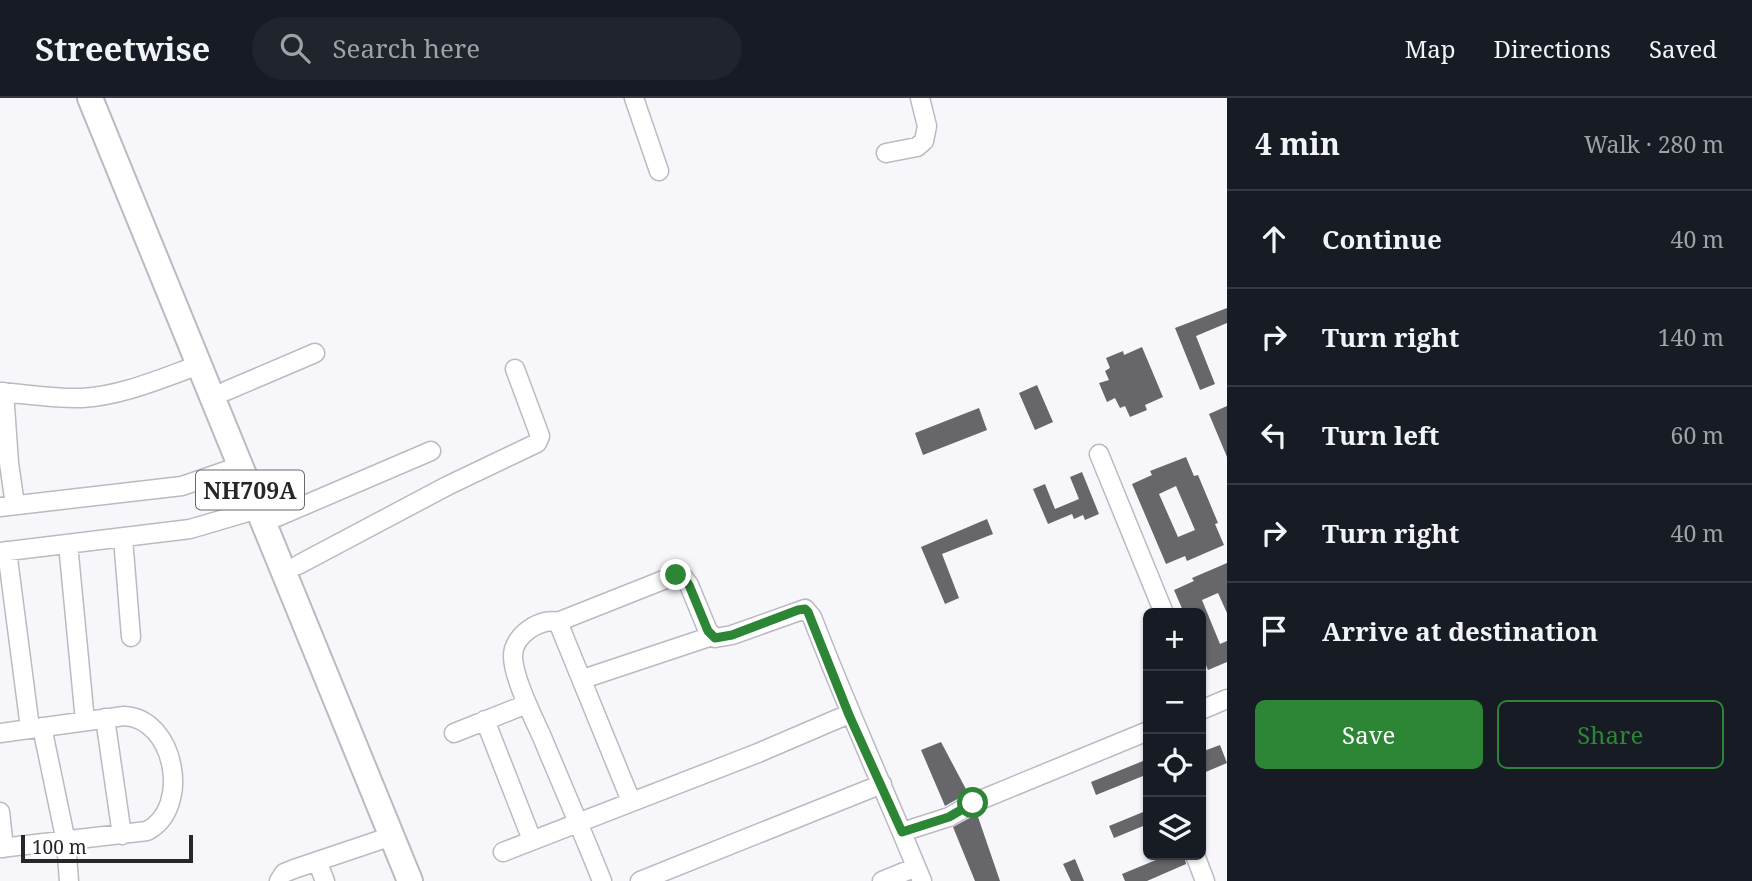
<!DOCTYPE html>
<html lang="en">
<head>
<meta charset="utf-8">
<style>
  :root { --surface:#171b24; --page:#20242c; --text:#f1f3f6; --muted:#9ea1a6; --line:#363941; --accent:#2d8635 }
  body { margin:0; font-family:"Noto Serif",serif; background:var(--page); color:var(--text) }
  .controls { position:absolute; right:21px; bottom:21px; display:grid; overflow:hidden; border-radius:10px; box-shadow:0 2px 5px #0004 }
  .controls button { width:63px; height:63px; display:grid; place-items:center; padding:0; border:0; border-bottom:2px solid var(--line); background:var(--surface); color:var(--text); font:35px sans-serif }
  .scale { position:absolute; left:21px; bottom:18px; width:172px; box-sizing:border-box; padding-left:7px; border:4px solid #272729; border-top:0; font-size:19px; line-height:24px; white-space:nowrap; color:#272729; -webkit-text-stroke:5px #fff; paint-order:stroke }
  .stop { position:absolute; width:21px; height:21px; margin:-16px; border:5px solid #2d8635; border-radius:50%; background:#fff }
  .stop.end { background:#2d8635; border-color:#fff; box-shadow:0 2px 7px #0008 }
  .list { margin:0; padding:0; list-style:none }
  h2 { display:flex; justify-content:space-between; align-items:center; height:91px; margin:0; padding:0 28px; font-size:30px }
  h2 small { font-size:23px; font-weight:400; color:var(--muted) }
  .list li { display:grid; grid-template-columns:46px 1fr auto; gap:21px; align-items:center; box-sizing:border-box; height:98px; padding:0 28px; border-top:2px solid var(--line) }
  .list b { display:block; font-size:26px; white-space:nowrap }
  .list em { font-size:23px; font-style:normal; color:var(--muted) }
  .actions { display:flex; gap:14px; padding:21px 28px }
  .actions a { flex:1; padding:16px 0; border:2px solid var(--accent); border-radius:10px; text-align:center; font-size:24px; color:var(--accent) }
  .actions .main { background:var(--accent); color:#fff }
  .icon { flex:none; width:38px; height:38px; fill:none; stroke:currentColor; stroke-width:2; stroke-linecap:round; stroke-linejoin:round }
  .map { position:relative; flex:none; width:1227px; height:783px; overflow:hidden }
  header { display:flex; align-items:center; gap:42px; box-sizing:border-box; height:98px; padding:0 35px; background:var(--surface); border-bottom:2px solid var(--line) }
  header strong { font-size:33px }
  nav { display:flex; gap:38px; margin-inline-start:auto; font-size:24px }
  .search { width:490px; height:63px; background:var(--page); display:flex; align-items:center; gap:18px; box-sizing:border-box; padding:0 24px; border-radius:38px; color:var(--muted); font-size:26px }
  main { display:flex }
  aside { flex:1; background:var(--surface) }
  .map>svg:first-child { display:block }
  .building { fill:#67676b; fill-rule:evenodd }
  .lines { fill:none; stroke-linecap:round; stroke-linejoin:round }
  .minor-casing { stroke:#bbbac0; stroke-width:21 }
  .highway-casing { stroke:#bbbac0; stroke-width:28 }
  .minor { stroke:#fff; stroke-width:18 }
  .highway { stroke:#fff; stroke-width:24 }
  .route { stroke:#2d8635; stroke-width:9 }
  .labels { text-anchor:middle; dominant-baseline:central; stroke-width:7; stroke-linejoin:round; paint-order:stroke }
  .shield { fill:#fff; stroke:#686869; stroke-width:2 }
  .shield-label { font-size:23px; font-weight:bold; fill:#272729 }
</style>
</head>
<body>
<header>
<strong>Streetwise</strong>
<div class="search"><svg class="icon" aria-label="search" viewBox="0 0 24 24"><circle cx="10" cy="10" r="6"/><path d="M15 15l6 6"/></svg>Search here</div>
<nav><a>Map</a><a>Directions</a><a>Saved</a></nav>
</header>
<main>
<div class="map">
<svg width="1227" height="783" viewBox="0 0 1227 783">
  <rect width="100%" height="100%" fill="#f7f6fb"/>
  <!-- building -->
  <path class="building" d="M1227,210v15l-31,13 19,48 -15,6 -25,-62z
    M1142,249l21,50 -18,8 2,5 -17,7 -5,-11 -5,2 -5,-10 -8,4 -8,-19 10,-3 -4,-9 5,-3 -4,-10 17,-7 1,4z
    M1037,287l16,37 -18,8 -16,-37z
    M1227,308v51l-18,-43z
    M979,310l8,22 -64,25 -8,-22z
    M1186,359l8,19 4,-1 20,48 -3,1 9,21 -37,16 -2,-5 -19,8 -34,-80 20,-9 -2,-4zM1176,388l19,44 -17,7 -19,-43z
    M1082,374l17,42 -14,6 -2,-5 -9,4 -2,-5 -24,10 -15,-35 12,-5 10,25 24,-10 -9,-22z
    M987,421l6,15 -51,20 17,44 -14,6 -24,-57z
    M1227,465v50l-9,-20 -16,7 18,44 7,-3v21l-19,8 -7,-17v-40h-17l-10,-23 20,-9 -2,-3z
    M941,644l27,51 -23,13 -24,-56z
    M1220,647l7,18 -26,11v-22z
    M1148,661v15l-52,21 -5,-13z
    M1148,712v14l-34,14 -5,-12z
    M977,716l23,67h-25l-22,-54z
    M1168,757h16l2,9 -39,17h-22l-3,-7z
    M1075,761l9,22h-13l-8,-17z"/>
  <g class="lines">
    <defs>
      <path id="minor" d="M634,0l25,73
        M886,55l31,-6 7,-6 3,-15 -7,-28
        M226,293l89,-38
        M0,294c27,2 55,7 82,6 40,-2 80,-20 117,-33
        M4,294l5,71 6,42
        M1099,356l65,159
        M0,409l182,-21 58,-20
        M277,419l154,-66
        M123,440l8,99
        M68,446l17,177
        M7,453l23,177
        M0,454l190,-23 82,-24
        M298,467l149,-79 90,-43 3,-7 -25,-67
        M559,524c-18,-5 -46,13 -46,34 0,21 20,61 29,81 20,48 41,96 60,144
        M583,581l129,-43
        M1201,612l26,-11
        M105,620l17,117
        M485,622l47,120
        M42,629l24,115 3,39
        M0,635l124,-17c51,2 68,92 23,115l-147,17
        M454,635l73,-29
        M631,703l-71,-174v-6l116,-46 8,3 5,7 19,46 7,7 17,-3 73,-26 7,8c34,89 74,176 110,264
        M0,714l4,36
        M902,734l47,-15 24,-14 175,-72
        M503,754l255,-99 91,-39
        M1195,757l10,26
        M317,763l8,20
        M279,783l5,-8 10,-4 98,-33
        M640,783l242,-97
        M882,783l34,-14"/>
      <path id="highway" d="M90,0l320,783"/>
    </defs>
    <!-- minor casing -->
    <use href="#minor" class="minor-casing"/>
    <!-- highway casing -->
    <use href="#highway" class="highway-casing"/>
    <!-- minor -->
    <use href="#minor" class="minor"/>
    <!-- highway -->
    <use href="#highway" class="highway"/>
  </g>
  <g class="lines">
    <!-- route -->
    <path class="route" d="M676,477l8,3 5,7 19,46 7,7 17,-3 66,-25 7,-1 3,3 41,103 53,117 47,-15 24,-14"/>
  </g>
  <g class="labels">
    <!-- shield labels -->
    <rect class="shield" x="196" y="372.5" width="108" height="39" rx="5"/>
    <g class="shield-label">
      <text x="250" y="392">NH709A</text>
    </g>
  </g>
</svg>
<div class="controls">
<button>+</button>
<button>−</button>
<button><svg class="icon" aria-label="locate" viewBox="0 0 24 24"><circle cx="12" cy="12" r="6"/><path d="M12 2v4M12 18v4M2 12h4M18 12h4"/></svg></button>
<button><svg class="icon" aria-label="layers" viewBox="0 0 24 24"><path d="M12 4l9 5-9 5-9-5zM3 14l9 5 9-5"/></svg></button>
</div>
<div class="scale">100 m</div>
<div class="stop" style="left:973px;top:705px"></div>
<div class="stop end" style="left:676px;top:477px"></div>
</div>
<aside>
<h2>4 min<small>Walk · 280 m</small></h2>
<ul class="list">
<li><svg class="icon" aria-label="ahead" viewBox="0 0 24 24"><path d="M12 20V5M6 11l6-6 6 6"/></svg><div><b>Continue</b></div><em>40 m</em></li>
<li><svg class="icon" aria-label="right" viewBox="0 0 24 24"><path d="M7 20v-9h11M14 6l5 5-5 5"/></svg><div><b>Turn right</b></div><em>140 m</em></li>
<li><svg class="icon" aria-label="left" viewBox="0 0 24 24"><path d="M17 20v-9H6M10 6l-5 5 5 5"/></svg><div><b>Turn left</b></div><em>60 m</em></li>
<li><svg class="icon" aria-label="right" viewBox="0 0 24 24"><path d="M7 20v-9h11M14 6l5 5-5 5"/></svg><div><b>Turn right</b></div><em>40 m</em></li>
<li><svg class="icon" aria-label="arrive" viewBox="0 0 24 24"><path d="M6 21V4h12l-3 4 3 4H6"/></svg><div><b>Arrive at destination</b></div></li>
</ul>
<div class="actions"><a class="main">Save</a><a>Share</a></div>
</aside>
</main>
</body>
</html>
